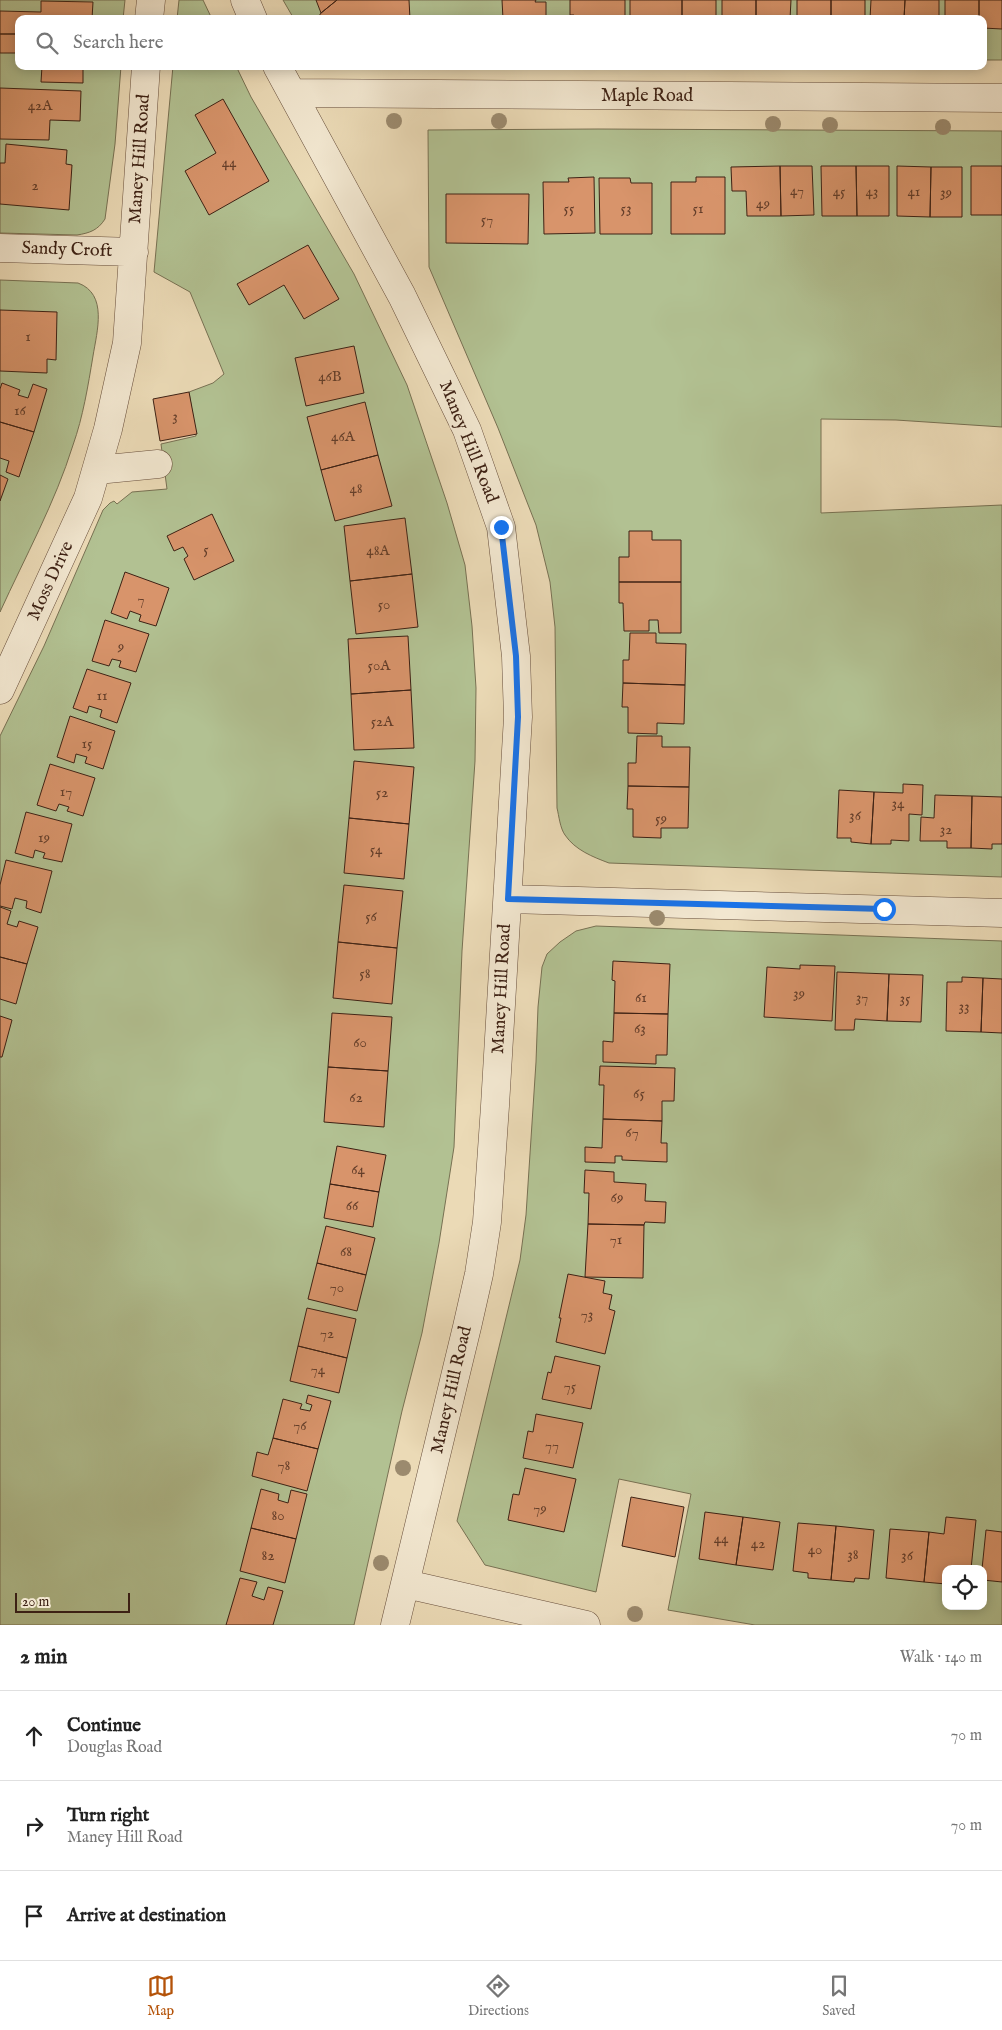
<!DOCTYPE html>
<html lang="en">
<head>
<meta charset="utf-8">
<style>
  :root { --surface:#fff; --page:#f2f2f2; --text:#222; --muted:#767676; --line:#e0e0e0; --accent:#b45309 }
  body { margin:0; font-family:"IM FELL English",serif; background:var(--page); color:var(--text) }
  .controls { position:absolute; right:15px; bottom:15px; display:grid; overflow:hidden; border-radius:10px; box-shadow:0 2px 12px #0003 }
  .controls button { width:45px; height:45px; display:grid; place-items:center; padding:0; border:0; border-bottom:1px solid var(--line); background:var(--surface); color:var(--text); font:25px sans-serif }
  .scale { position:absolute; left:15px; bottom:12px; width:115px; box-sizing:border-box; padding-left:5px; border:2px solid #3d2114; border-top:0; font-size:14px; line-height:18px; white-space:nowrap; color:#3d2114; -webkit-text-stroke:4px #f2e7d0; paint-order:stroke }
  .stop { position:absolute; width:15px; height:15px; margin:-11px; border:4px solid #1a73e8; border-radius:50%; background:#fff }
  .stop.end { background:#1a73e8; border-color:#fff; box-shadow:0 1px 5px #0008 }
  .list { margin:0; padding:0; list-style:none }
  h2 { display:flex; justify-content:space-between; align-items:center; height:65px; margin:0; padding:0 20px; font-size:21px }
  h2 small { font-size:16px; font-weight:400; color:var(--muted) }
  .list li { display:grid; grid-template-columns:32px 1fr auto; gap:15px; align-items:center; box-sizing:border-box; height:90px; padding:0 20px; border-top:1px solid var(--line) }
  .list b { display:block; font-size:19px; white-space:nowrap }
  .list p { margin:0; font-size:16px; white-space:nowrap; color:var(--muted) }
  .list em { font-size:16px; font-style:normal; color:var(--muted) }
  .icon { flex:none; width:28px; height:28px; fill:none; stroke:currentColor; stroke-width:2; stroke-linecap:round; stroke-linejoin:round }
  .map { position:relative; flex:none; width:1002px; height:1625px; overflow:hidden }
  .search { position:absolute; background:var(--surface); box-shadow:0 2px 12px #0003; left:15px; right:15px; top:15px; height:55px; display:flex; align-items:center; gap:12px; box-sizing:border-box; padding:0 18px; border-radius:10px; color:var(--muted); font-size:19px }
  .sheet { height:335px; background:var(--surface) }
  nav { display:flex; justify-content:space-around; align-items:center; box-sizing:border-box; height:70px; border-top:1px solid var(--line); background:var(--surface); font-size:14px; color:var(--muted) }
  nav a { display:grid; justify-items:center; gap:2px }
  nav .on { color:var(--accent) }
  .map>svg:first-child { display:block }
  .green { fill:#b2c192; stroke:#787153; fill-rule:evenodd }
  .building { fill:#d8946b; stroke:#3d2114 }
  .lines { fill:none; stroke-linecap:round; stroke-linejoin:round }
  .street-casing { stroke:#684f3c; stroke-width:29 }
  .street { stroke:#f2e7d0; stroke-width:28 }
  .tree { fill:#9b8a6e }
  .route { stroke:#1a73e8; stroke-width:6 }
  .labels { text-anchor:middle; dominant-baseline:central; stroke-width:4; stroke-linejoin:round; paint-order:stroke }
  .number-label { font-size:15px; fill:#643e2a }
  .street-label { font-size:18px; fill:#3d2114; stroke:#f2e7d0 }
</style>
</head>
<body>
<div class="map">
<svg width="1002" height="1625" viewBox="0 0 1002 1625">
  <rect width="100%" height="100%" fill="#ebdab6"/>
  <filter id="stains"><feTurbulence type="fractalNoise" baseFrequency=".004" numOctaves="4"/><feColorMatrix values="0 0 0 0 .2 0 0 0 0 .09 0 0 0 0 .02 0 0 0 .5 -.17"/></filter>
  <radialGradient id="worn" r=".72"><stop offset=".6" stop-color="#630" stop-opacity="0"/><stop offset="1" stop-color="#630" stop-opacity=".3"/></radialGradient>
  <!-- green -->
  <path class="green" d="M0,0h125l-2,19h-104v47h102l-6,78 -10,75c-7,11 -15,14 -28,16l-77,-2z
    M179,0h24l9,19h-35z
    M283,0h719v60h-19v-41h-689z
    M173,66h63l15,31 103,177 53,111 40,118 18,62 7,61 4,62 -1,73 -13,190 -8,196 -15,96 -17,90 -20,78 -48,214h-354v-889l44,-90 59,-136 7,-7 4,-2 3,3 15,-12 35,-3 -6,-45 35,-8 -7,-44 24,-9 11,-9 -34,-82 -36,-20z
    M598,129l404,2v296l-106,-7 -75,-1v94l181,-8v372l-393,-14c-16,-6 -34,-13 -44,-28 -5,-7 -6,-19 -8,-27l-2,-181 -5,-45 -14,-57 -38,-97 -69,-161 -1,-137z
    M0,280l78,3c30,11 19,48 15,73 -5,30 -10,61 -20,89 -18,58 -48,112 -73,167z
    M596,926l406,15v684h-247l-87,-15 23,-116 -72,-15 -23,113 -111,-27 -28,-44 63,-261 6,-45 10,-153 2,-55 4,-40 5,-13 13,-12 16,-11zM946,1569h37v37h-37z"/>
  <!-- building -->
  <path class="building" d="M316,0h21l-16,13z
    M337,0h72l1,19h-93l4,-6z
    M502,0h34l-1,2h11v17h-43z
    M570,0h55v19h-51v-4h-4z
    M630,0h52v19h-52z
    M682,0h34v19h-34z
    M722,0h34v19h-34z
    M756,0h35l-1,19h-34z
    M797,0h34v19h-34z
    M831,0h34v19h-34z
    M871,0h34l-1,19h-34z
    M905,0h34v19h-35z
    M945,0h34v19h-34z
    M979,0h23v29l-19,-1v-9h-4z
    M41,1l52,1 -1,17h-73v15h-19v-23l41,1z
    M0,34h19v19h-19z
    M42,66h49v3h-8v14l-42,-1z
    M0,88l81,3 -1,30 -30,-1 -1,20 -49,-1z
    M223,99l46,82 -60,34 -24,-44 31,-18 -21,-38z
    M6,144l61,6 -1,14 6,1 -3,45 -69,-6v-41h5z
    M780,166l1,50h-34l-1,-25h-14l-1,-24z
    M780,166h32l2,49 -33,1z
    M821,166h35l1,50h-35z
    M856,166h33v50h-32z
    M897,166l34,1 -1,50 -33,-1z
    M971,166h31v49h-31z
    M931,167h31v50h-32z
    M594,177l1,56 -51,1 -1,-52h26l-1,-4z
    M696,177h29v57h-54v-52h25z
    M599,178h31l1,5h21v51h-52z
    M446,194h83l-1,50 -82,-1z
    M308,245l31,54 -35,20 -20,-34 -35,20 -12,-21z
    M0,310l57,2 -1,48 -9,-1v14l-47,-2z
    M354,346l10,47 -58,13 -11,-48z
    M2,383l18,7 -2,5 10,3 5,-14 14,5 -13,43 -34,-10v-33z
    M189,392l8,42 -37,7 -7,-42z
    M365,402l13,53 -57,15 -14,-53z
    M0,422l34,10 -15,45 -13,-5 3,-11 -9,-3z
    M378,455l14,51 -57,15 -14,-51z
    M0,475l8,4 -8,22z
    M212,514l22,47 -40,19 -10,-21 4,-3 -5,-9 -9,4 -7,-15z
    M405,518l7,56 -62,7 -6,-55z
    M629,531h23v9h29v42h-62v-25h10z
    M125,572l44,16 -13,38 -17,-5 2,-6 -11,-4 -3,8 -16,-6z
    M412,574l6,53 -62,7 -6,-53z
    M619,582h62v51h-22l-1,-13h-9v11h-25l-1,-28h-4z
    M105,620l44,14 -13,38 -17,-5 2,-6 -9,-2 -3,7 -17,-5z
    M630,633h26v10l30,1 -1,41 -62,-2v-23h6z
    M408,636l3,54 -60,4 -3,-55z
    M87,669l44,14 -14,40 -17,-6 2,-7 -13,-4 -2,7 -14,-5z
    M623,683l62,2 -1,39 -27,-1v11l-29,-1v-26h-6z
    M411,690l3,58 -60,2 -3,-56z
    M70,716l45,15 -12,38 -18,-6 2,-6 -11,-3 -2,9 -17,-6z
    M637,736h25v11h28l-1,40 -61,-1v-23h8z
    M354,761l60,6 -5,57 -60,-6z
    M50,764l45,14 -12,38 -16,-5 2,-4 -10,-3 -3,7 -19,-6z
    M903,784l20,1 -1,30 -13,-1v27l-18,-1v4h-20l3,-52 29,1z
    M628,786l61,1 -1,41h-27v10l-28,-1v-28h-6z
    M839,790l35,2 -3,52 -20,-2v-4h-14z
    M935,795l37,1 -1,52h-24v-7h-27l1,-24 13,1z
    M972,796l30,1v47h-10v5l-21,-1z
    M26,812l46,12 -10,38 -19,-4 2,-5 -10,-3 -2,8 -18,-5z
    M349,818l60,6 -5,55 -60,-6z
    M6,860l46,11 -11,42 -15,-5 1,-7 -12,-3 -3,11 -12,-3v-21z
    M344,885l59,6 -6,57 -59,-6z
    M0,907l11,4 -4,13 10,3 2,-6 19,6 -11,37 -27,-7z
    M338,942l59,6 -5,56 -59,-6z
    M0,957l27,7 -11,40 -16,-5z
    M613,961l57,3 -2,50 -54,-1 1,-32 -3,-1z
    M800,965l35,1 -3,55 -68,-4 3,-50 33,2z
    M837,972l52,2 -2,47 -32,-2 -1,11h-19z
    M889,974l34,1 -2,47 -34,-1z
    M962,977l21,1 -2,54 -35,-1 1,-49h15z
    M983,978l19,1v54l-21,-1z
    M332,1013l60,4 -4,54 -60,-4z
    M614,1013l54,1 -1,41h-11v9l-53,-2v-21l10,1z
    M0,1016l12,4 -10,37h-2z
    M600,1066l75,2 -1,33h-12v20l-59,-2 1,-34h-5z
    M328,1067l60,4 -4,56 -60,-5z
    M603,1119l59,2 -1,22h6v19l-45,-2v-4h-7v7l-30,-1v-15l17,1z
    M337,1146l49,9 -7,37 -49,-8z
    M585,1170l29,2v10l32,2 -1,17 21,1 -1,21 -20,-1 -1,3 -56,-1 1,-31h-5z
    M330,1184l49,8 -6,35 -49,-9z
    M588,1224l56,1 -1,53 -58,-1z
    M326,1226l49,12 -9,37 -49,-12z
    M317,1263l49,12 -9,36 -49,-12z
    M568,1274l37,7 -2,12 9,2 -3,14 6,2 -10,43 -49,-12 5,-24h-2z
    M307,1308l49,11 -9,39 -49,-12z
    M298,1346l49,12 -8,35 -49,-12z
    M555,1356l45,10 -9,43 -49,-10 6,-27 3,1z
    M308,1395l23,6 -13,48 -45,-11 10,-39 19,5 -2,5 10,2 2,-6 -6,-2z
    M536,1414l47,9 -10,45 -50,-10 5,-27 5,1z
    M273,1438l45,11 -11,42 -55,-15 5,-24 11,3z
    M525,1468l51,11 -12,53 -56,-12 5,-26 6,1z
    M261,1489l18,5 -1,6 10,3 3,-13 16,4 -11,45 -45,-11z
    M631,1497l53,10 -9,50 -53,-11z
    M705,1512l38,5 -7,48 -37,-6z
    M743,1517l37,5 -7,48 -37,-5z
    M946,1517l30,3 -5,49h-25v15l-22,-2 5,-50 15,2z
    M798,1523l38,3 -5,54 -23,-2v-5l-15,-2z
    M836,1526l38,4 -5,49 -14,-1 -1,4 -23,-2z
    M251,1528l45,11 -11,44 -45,-12z
    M890,1529l39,3 -5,50 -38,-4z
    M986,1530l16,2v50l-19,-2 -1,-11z
    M240,1578l17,4 -5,14 12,4 4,-13 15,4 -10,34h-47z"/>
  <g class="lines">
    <defs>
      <path id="street" d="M245,0l8,19
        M149,19l2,-19
        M277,66l125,230 65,134 34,97 15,129 2,61 -23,389 -8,116 -8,52 -12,53 -72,298
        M292,93l710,5
        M0,248l134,4
        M97,470l61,-6
        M0,690l88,-192 20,-69 19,-86 19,-277
        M508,899l494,14
        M406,1584l180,41"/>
    </defs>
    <!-- street casing -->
    <use href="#street" class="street-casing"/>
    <!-- street -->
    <use href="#street" class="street"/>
  </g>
  <!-- trees -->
  <g class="tree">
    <circle cx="394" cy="121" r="8"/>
    <circle cx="499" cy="121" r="8"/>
    <circle cx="773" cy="124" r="8"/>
    <circle cx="830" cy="125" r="8"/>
    <circle cx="943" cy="127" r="8"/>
    <circle cx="657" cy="918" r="8"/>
    <circle cx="403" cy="1468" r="8"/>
    <circle cx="381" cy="1563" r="8"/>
    <circle cx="635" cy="1614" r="8"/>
  </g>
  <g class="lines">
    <!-- route -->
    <path class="route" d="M501,527l15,129 2,61 -10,182 376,10"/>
  </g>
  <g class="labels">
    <!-- number labels -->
    <g class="number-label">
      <text x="40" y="105">42A</text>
      <text x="229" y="162">44</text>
      <text x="35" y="185">2</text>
      <text x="797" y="190">47</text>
      <text x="839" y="191">45</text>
      <text x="872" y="191">43</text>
      <text x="914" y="191">41</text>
      <text x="946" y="192">39</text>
      <text x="763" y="203">49</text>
      <text x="569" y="208">55</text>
      <text x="626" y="208">53</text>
      <text x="698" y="208">51</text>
      <text x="487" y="219">57</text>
      <text x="28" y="336">1</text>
      <text x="330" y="376">46B</text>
      <text x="20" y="410">16</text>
      <text x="175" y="416">3</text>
      <text x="343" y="436">46A</text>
      <text x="356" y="488">48</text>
      <text x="206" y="549">5</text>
      <text x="378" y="550">48A</text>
      <text x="141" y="599">7</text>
      <text x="384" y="604">50</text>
      <text x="121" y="646">9</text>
      <text x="379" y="665">50A</text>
      <text x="102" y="695">11</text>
      <text x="382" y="721">52A</text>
      <text x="87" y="743">15</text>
      <text x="66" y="791">17</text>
      <text x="382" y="792">52</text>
      <text x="898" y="803">34</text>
      <text x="855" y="815">36</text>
      <text x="661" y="818">59</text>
      <text x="946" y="829">32</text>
      <text x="44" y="837">19</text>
      <text x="376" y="849">54</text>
      <text x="371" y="916">56</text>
      <text x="365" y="973">58</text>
      <text x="799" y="993">39</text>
      <text x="641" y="997">61</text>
      <text x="862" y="997">37</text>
      <text x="905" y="998">35</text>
      <text x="964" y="1006">33</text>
      <text x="640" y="1028">63</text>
      <text x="360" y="1042">60</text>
      <text x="639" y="1093">65</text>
      <text x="356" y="1097">62</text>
      <text x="632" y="1132">67</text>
      <text x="358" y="1169">64</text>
      <text x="617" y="1197">69</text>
      <text x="352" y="1205">66</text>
      <text x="616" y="1239">71</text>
      <text x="346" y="1251">68</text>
      <text x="337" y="1287">70</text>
      <text x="587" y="1314">73</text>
      <text x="327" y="1333">72</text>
      <text x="318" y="1369">74</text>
      <text x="570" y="1386">75</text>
      <text x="300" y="1425">76</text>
      <text x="552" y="1445">77</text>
      <text x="284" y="1465">78</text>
      <text x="540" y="1508">79</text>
      <text x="278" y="1515">80</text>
      <text x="721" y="1538">44</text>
      <text x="758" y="1543">42</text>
      <text x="815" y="1549">40</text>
      <text x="853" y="1554">38</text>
      <text x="268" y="1555">82</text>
      <text x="907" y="1555">36</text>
    </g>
    <!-- street labels -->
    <g class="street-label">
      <text x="647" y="96">Maple Road</text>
      <text transform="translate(140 159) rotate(-86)">Maney Hill Road</text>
      <text transform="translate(67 250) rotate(2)">Sandy Croft</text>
      <text transform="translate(468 442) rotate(68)">Maney Hill Road</text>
      <text transform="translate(51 581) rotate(-65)">Moss Drive</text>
      <text transform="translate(502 989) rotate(-87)">Maney Hill Road</text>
      <text transform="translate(452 1390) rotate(-77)">Maney Hill Road</text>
    </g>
  </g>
  <rect width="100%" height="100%" filter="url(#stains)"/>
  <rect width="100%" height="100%" fill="url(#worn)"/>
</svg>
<div class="controls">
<button><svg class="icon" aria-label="locate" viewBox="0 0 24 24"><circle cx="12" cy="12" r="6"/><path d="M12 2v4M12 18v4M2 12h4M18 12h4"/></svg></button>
</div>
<div class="scale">20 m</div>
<div class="stop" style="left:884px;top:909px"></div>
<div class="stop end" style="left:501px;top:527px"></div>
<div class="search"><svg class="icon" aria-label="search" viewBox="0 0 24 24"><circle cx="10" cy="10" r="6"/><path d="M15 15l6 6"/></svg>Search here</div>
</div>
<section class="sheet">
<h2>2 min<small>Walk · 140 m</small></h2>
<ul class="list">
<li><svg class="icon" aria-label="ahead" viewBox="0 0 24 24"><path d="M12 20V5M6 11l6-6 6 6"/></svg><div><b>Continue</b><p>Douglas Road</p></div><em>70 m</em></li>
<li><svg class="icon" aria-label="right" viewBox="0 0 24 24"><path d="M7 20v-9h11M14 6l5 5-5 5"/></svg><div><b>Turn right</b><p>Maney Hill Road</p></div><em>70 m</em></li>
<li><svg class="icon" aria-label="arrive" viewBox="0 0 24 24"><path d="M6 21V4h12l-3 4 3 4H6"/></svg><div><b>Arrive at destination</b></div></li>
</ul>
</section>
<nav>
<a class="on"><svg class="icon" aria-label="map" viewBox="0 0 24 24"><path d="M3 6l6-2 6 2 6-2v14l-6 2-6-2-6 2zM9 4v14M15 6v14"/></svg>Map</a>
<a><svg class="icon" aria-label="directions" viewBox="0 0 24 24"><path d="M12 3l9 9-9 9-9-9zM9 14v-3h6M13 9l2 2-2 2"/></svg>Directions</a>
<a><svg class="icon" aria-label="saved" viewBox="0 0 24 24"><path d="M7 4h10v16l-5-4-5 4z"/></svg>Saved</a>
</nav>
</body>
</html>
